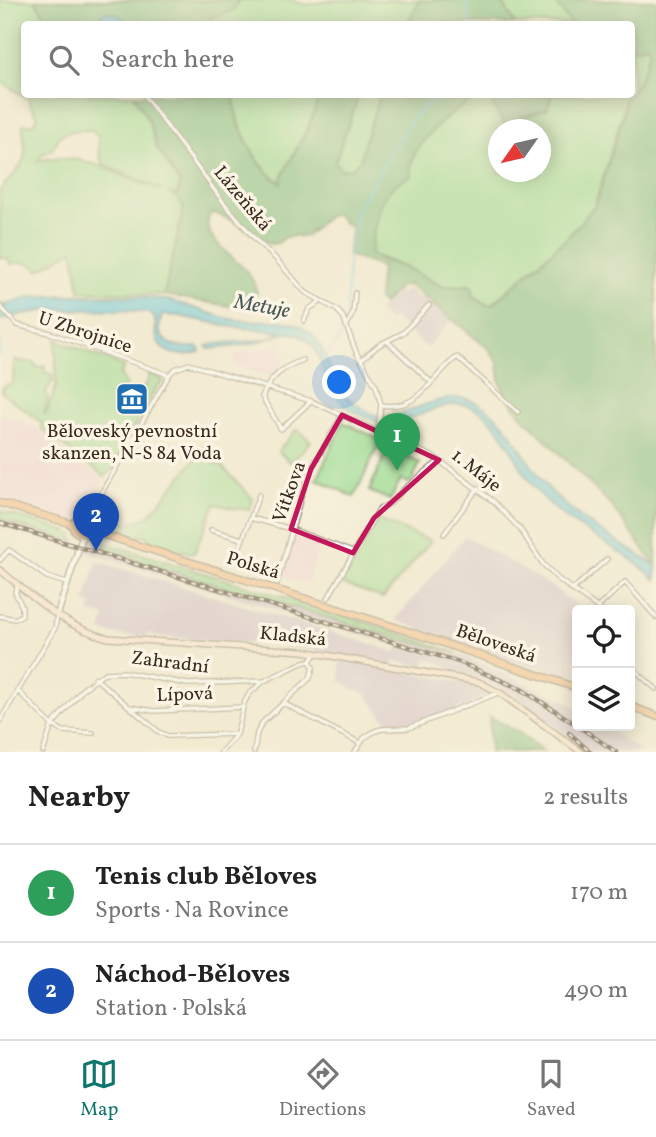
<!DOCTYPE html>
<html lang="en">
<head>
<meta charset="utf-8">
<style>
  :root { --surface:#fff; --page:#f2f2f2; --text:#222; --muted:#767676; --line:#e0e0e0; --accent:#0f766e }
  body { margin:0; font-family:Vollkorn,serif; background:var(--page); color:var(--text) }
  .controls { position:absolute; right:21px; bottom:21px; display:grid; overflow:hidden; border-radius:7px; box-shadow:0 4px 18px #0003 }
  .controls button { width:63px; height:63px; display:grid; place-items:center; padding:0; border:0; border-bottom:2px solid var(--line); background:var(--surface); color:var(--text); font:35px sans-serif }
  .compass { position:absolute; left:488px; top:119px; width:63px; height:63px; border-radius:50%; background:var(--surface); box-shadow:0 4px 18px #0003; rotate:236deg }
  .you { position:absolute; left:340px; top:383px; width:24px; height:24px; margin:-18px; border:5px solid #fff; border-radius:50%; background:#1a73e8; box-shadow:0 0 0 10px #1a73e833 }
  .badge { display:grid; place-items:center; width:46px; height:46px; border-radius:50%; background:var(--accent); color:#fff; font-size:23px; font-weight:700 }
  .pin { position:absolute; translate:-50% -58px; filter:drop-shadow(0 2px 4px #0008) }
  .pin::after { content:''; position:absolute; top:37px; width:24px; height:21px; background:inherit; clip-path:polygon(0 0,100% 0,50% 100%) }
  .list { margin:0; padding:0; list-style:none }
  h2 { display:flex; justify-content:space-between; align-items:center; height:91px; margin:0; padding:0 28px; font-size:30px }
  h2 small { font-size:23px; font-weight:400; color:var(--muted) }
  .list li { display:grid; grid-template-columns:46px 1fr auto; gap:21px; align-items:center; box-sizing:border-box; height:98px; padding:0 28px; border-top:2px solid var(--line) }
  .list b { display:block; font-size:26px; white-space:nowrap }
  .list p { margin:0; font-size:23px; white-space:nowrap; color:var(--muted) }
  .list em { font-size:23px; font-style:normal; color:var(--muted) }
  .icon { flex:none; width:38px; height:38px; fill:none; stroke:currentColor; stroke-width:2; stroke-linecap:round; stroke-linejoin:round }
  .map { position:relative; flex:none; width:656px; height:752px; overflow:hidden }
  .search { position:absolute; background:var(--surface); box-shadow:0 4px 18px #0003; left:21px; right:21px; top:21px; height:77px; display:flex; align-items:center; gap:18px; box-sizing:border-box; padding:0 24px; border-radius:7px; color:var(--muted); font-size:26px }
  .sheet { height:287px; background:var(--surface) }
  nav { display:flex; justify-content:space-around; align-items:center; box-sizing:border-box; height:98px; border-top:2px solid var(--line); background:var(--surface); font-size:19px; color:var(--muted) }
  nav a { display:grid; justify-items:center; gap:4px }
  nav .on { color:var(--accent) }
  .map>svg:first-child { display:block }
  .built { fill:#f4cfdc }
  .industrial { fill:#d0bdcc }
  .green { fill:#9ada90; stroke:#6a8257; stroke-width:2; fill-rule:evenodd }
  .forest { fill:#7bba7a; stroke:#5b724c; stroke-width:2 }
  .water { fill:#60c5dd; stroke:#4e787e; stroke-width:2 }
  .lines { fill:none; stroke-linecap:round; stroke-linejoin:round }
  .stream { stroke:#60c5dd; stroke-width:2 }
  .minor-casing { stroke:#968a78; stroke-width:6 }
  .tertiary-casing { stroke:#968a78; stroke-width:8 }
  .secondary-casing { stroke:#968a78; stroke-width:8 }
  .primary-casing { stroke:#968a78; stroke-width:9 }
  .minor { stroke:#fff; stroke-width:3.5 }
  .tertiary { stroke:#fff; stroke-width:5 }
  .secondary { stroke:#fce5cf; stroke-width:5 }
  .primary { stroke:#f7be87; stroke-width:6 }
  .rail-casing { stroke:#3b2a1e; stroke-width:4.5 }
  .rail { stroke:#fcf5e5; stroke-width:2; stroke-dasharray:5; stroke-linecap:butt }
  .marked { fill:none; stroke:#c2185b; stroke-width:5; stroke-linejoin:round }
  .labels { text-anchor:middle; dominant-baseline:central; stroke-width:7; stroke-linejoin:round; paint-order:stroke }
  .street-label { font-size:19px; fill:#3b2a1e; stroke:#fcf5e5 }
  .poi-label { font-size:19px; fill:#3b2a1e; stroke:#fcf5e5 }
  .water-label { font-size:21px; font-style:italic; fill:#465857; stroke:#fcf5e5 }
</style>
</head>
<body>
<div class="map">
<svg width="656" height="752" viewBox="0 0 656 752">
  <rect width="100%" height="100%" fill="#fcf5e5"/>
  <filter id="ink" filterUnits="userSpaceOnUse"><feTurbulence type="fractalNoise" baseFrequency=".0143" numOctaves="2"/><feDisplacementMap in="SourceGraphic" scale="14" xChannelSelector="R" yChannelSelector="G"/><feConvolveMatrix kernelMatrix="1 2 1 2 8 2 1 2 1" color-interpolation-filters="sRGB"/></filter>
  <filter id="wash" filterUnits="userSpaceOnUse"><feTurbulence type="fractalNoise" baseFrequency=".00686" numOctaves="4" result="noise"/><feDisplacementMap in="SourceGraphic" scale="28" xChannelSelector="R" yChannelSelector="G"/><feGaussianBlur stdDeviation="1.57" result="paint"/><feColorMatrix in="noise" values="0 0 0 0 0 0 0 0 0 0 0 0 0 0 0 0 0 1.4 0 .05"/><feComposite in="paint" operator="in"/></filter>
  <g filter="url(#wash)">
    <rect width="100%" height="100%" fill="#f2ebd2"/>
    <!-- built -->
    <path class="built" d="M279,342l5,15 -1,7 -10,14 -39,-12 1,-13 30,-4z
      M0,413l35,14 69,53 -22,35 -14,5 -68,-23z
      M293,534l27,10 -12,39 -25,-6z"/>
    <!-- industrial -->
    <path class="industrial" d="M407,288l12,10 4,-3 29,25 -25,28 -34,-30 -4,4 -11,-11 9,-11h3l8,-8 3,2z
      M0,520l400,119 58,14 108,48 11,7v18h26l39,26h-56l-16,-14 -76,-53 -25,-10 -22,-4v-5l-20,-8 -2,9 -31,-6 -1,8 82,16 12,5 1,6 -39,17 -46,15 -13,-2 -25,-33 -12,-4 -13,-8v-27l-65,-10 -62,-3 -59,-5 -2,-3 -4,1 -1,3 -29,-2 -17,-4 4,-14 -16,-5 3,-7 -7,-3 12,-41 300,91 1,-6 -398,-120z
      M465,536l80,46 40,28h-8v75l-182,-65z"/>
    <!-- green -->
    <path class="green" d="M0,0h35l15,24h-26v70l110,1 15,27 8,26 23,35 -3,12 -8,-2 11,7 4,7 -20,88 -84,-4 -7,-41 -34,20c-10,-8 -15,-9 -28,-6l-4,-6h-7v-68c9,-11 24,-23 25,-38 1,-9 -3,-18 -2,-28h10l5,-7 -9,-14 1,-3 -30,-19zM90,130l8,6 2,21 4,8 58,25c-42,-11 -79,-42 -124,-29l4,-7c13,-2 12,-11 19,-19 7,-5 21,-5 29,-5z
      M238,0h53l15,5 27,-5h87l-13,24h-200l4,-6 23,-9z
      M501,0h52l18,24h-56z
      M648,45l2,4 -4,18 -14,25v-44z
      M234,95h86l-12,33 -26,48v7c-26,-15 -48,-59 -48,-88z
      M359,95h21l-16,49 -3,14 -8,10 -12,2 -6,-8 1,-5z
      M479,95h8l17,29 43,-15 5,-14h76l-33,110 -26,31 -79,70 -17,-11v-4l-17,-6 -13,2 -34,-18 -38,-15c3,-31 6,-67 41,-78 -9,-30 45,-67 67,-81zM498,130h42v42h-42z
      M56,340l68,26 -4,9 7,10 -6,4 -4,19h12l18,-25 3,-10 12,6 1,2 -6,6 -13,21 -32,62 -7,7 -64,-49 1,-5 -41,-31 3,-6 9,-2 1,-24 21,3v4l10,-1 -1,6 8,2 1,7 -7,10 2,10 -4,12 2,1 10,-27z
      M343,422l38,18 -27,57 -37,-18z
      M297,429l14,12 -20,22 -13,-12z
      M206,446l5,3 -2,4 5,4 1,7h5l33,35 -3,10h-13l-22,-5 -21,49h-5l-37,-11 -8,-7 -4,2 -36,-9 -5,-4v-12l25,10 9,1 16,-7z
      M388,448l32,15 -8,17 -4,3 -7,-4 -11,21 -21,-9z
      M0,511l66,20 6,4 3,7 -75,-22z
      M376,519l55,22 -48,57 -44,-15z
      M105,543l267,81 85,29 -57,-14 -265,-79 -3,-4 -30,-8z"/>
    <!-- forest -->
    <path class="forest" d="M35,0h203c-1,14 -17,13 -27,18l-4,6h-79l-3,-4 -24,-1 3,5h-54z
      M420,0h81l14,24h-108z
      M553,0h103v566l-46,-62 -90,-90 -14,-18 -6,-15 -2,-18 -9,-14 -80,-64 -9,1 -17,18 -5,-5 3,-32 -33,-12 4,-29 -7,-2 -9,-10 -8,2 -22,20 -21,1 -7,6 -8,1 -39,-24 -19,-8c-18,21 24,46 36,61 5,6 7,12 9,19l-4,8 -19,7 -70,-12 20,-88 -7,-9 3,-15 -23,-35 -8,-26 -15,-27h100c0,29 22,73 47,88l1,-7 26,-48 12,-33h39l-24,67 6,8 12,-2 8,-10 3,-14 16,-49h22l2,4 3,1 3,-5h69c-23,14 -76,51 -67,81 -35,11 -38,48 -41,78l8,5 30,10 34,18 26,-2 4,3v7l12,10h8l76,-69 26,-31 29,-92 1,-16c13,-8 21,-32 25,-48l-2,-4 -16,3v-24h-61z
      M487,95h65l-5,14 -43,15z
      M489,716l29,16 25,19 -53,1z"/>
    <!-- water -->
    <path class="water" d="M105,12l13,3 10,9h-24l-3,-4 1,-6z
      M76,295c29,1 60,0 90,5 22,4 49,17 71,20 22,3 49,-4 68,9 26,18 22,56 49,74 7,5 20,13 28,14 5,1 11,-2 16,-3 28,-7 53,-26 81,-10 35,19 44,57 70,85 29,32 71,53 107,77v14c-39,-38 -90,-50 -125,-97 -18,-24 -29,-66 -62,-77 -32,-10 -64,28 -97,14 -15,-6 -28,-13 -38,-27 -14,-21 -13,-57 -44,-60 -9,-1 -25,7 -35,10 -15,3 -32,5 -47,6l-1,-3c24,-8 53,1 74,-14l-48,-5 -54,-11 -17,-1c-11,30 16,33 37,32l1,5c-17,5 -39,5 -44,-17 -2,-6 2,-16 -4,-20 -11,-7 -94,-6 -109,-4 -14,2 -30,4 -43,9v-14l30,-9z"/>
    <g class="lines">
      <!-- stream -->
      <path class="stream" d="M466,0l3,24
        M346,318l2,-53 8,-55 56,-91 26,-25
        M0,342v14
        M325,358l16,-21 4,-10"/>
    </g>
  </g>
  <g filter="url(#ink)">
    <g class="lines">
      <defs>
        <path id="minor" d="M143,94l81,109 33,38 18,17 30,34 32,18 6,7 13,35 20,34 5,19 -3,27
          M0,306l17,19 33,8 119,42
          M304,321l5,-12 12,-8
          M347,325l6,-12 2,-20
          M388,342l43,40
          M303,360c-20,7 -33,17 -41,37l19,32 30,-28
          M361,360l18,-15 24,-12 26,-28
          M381,405c40,6 49,-28 76,-48l61,55
          M251,518l40,11 61,23
          M86,520l83,-145 6,-6 14,-5 122,37 125,57 58,44 26,27 23,35 15,15 43,31
          M211,530l31,9
          M444,534l34,-46
          M236,557l23,-62
          M0,560l9,-10 38,27 19,6
          M277,583l25,-90 9,-24 31,-54
          M572,590l35,-31
          M328,598l51,-89 12,-6 13,-14 35,-28
          M598,607l27,-25 31,35
          M0,616l15,3 7,-4v-8l-7,-15 3,-7
          M630,666l26,23
          M95,678l64,54 9,4 69,-2
          M17,690l35,35 11,6 30,2
          M283,703l77,40
          M130,707l24,4 89,-4
          M0,721l55,-93 2,-12
          M43,752l9,-27 31,-36 22,-16 19,-1 64,12 76,-3
          M221,752l16,-18 7,-31 5,-9 15,-13 40,-19 6,-1
          M254,752l3,-19 5,-10 48,-45 3,-11 -3,-6 5,-7
          M355,752l9,-14 11,-7 7,-2 27,-1 89,-35"/>
        <path id="tertiary" d="M57,616l26,-81"/>
        <path id="secondary" d="M0,570c34,28 65,58 108,68l195,13 176,31 21,11 81,59"/>
        <path id="primary" d="M0,503l72,21c1,8 6,10 13,11l7,-4 312,99 173,58
          M72,524l4,-4 7,-1 9,7v5
          M630,706l26,10"/>
      </defs>
      <!-- minor casing -->
      <use href="#minor" class="minor-casing"/>
      <!-- tertiary casing -->
      <use href="#tertiary" class="tertiary-casing"/>
      <!-- secondary casing -->
      <use href="#secondary" class="secondary-casing"/>
      <!-- primary casing -->
      <use href="#primary" class="primary-casing"/>
      <!-- minor -->
      <use href="#minor" class="minor"/>
      <!-- tertiary -->
      <use href="#tertiary" class="tertiary"/>
      <!-- secondary -->
      <use href="#secondary" class="secondary"/>
      <!-- primary -->
      <use href="#primary" class="primary"/>
      <defs>
        <path id="rail" d="M0,523l459,139 62,27 56,36
          M578,726l38,26
          M569,733l21,19"/>
      </defs>
      <!-- rail casing -->
      <use href="#rail" class="rail-casing"/>
      <!-- rail -->
      <use href="#rail" class="rail"/>
    </g>
  </g>
  <!-- marked area -->
  <path d="M0 0H656V752H0ZM342,415l97,45 -65,58 -21,35 -62,-24 20,-60z" fill="#f2ebd2" fill-opacity=".55" fill-rule="evenodd"/>
  <path class="marked" d="M342,415l97,45 -65,58 -21,35 -62,-24 20,-60z"/>
  <!-- icons -->
  <defs>
    <symbol id="museum-square" viewBox="-11 -11 22 22"><rect x="-9" y="-9" width="18" height="18" rx="4" fill="#1f6fb2" stroke="#fcf5e5"/><path d="M0-6L6-3V-2H-6V-3ZM-5-1h2V3h-2ZM-1-1h2V3h-2ZM3-1h2V3H3ZM-6 4H6V6H-6Z" fill="#fff"/></symbol>
  </defs>
  <g fill-rule="evenodd">
    <use href="#museum-square" x="113" y="380" width="38" height="38"/>
  </g>
  <g class="labels">
    <!-- street labels -->
    <g class="street-label">
      <text transform="translate(242 199) rotate(50)">Lázeňská</text>
      <text transform="translate(85 333) rotate(18)">U Zbrojnice</text>
      <text transform="translate(476 471) rotate(38)">1. Máje</text>
      <text transform="translate(290 492) rotate(-70)">Vítkova</text>
      <text transform="translate(253 566) rotate(17)">Polská</text>
      <text transform="translate(293 637) rotate(6)">Kladská</text>
      <text transform="translate(496 644) rotate(19)">Běloveská</text>
      <text transform="translate(170 663) rotate(7)">Zahradní</text>
      <text transform="translate(185 695) rotate(-2)">Lípová</text>
    </g>
    <!-- poi labels -->
    <g class="poi-label">
      <text x="132" y="432">Běloveský pevnostní<tspan x="132" dy="22">skanzen, N-S 84 Voda</tspan></text>
    </g>
    <!-- water labels -->
    <g class="water-label">
      <text transform="translate(262 307) rotate(10)">Metuje</text>
    </g>
  </g>
</svg>
<div class="controls">
<button><svg class="icon" aria-label="locate" viewBox="0 0 24 24"><circle cx="12" cy="12" r="6"/><path d="M12 2v4M12 18v4M2 12h4M18 12h4"/></svg></button>
<button><svg class="icon" aria-label="layers" viewBox="0 0 24 24"><path d="M12 4l9 5-9 5-9-5zM3 14l9 5 9-5"/></svg></button>
</div>
<svg class="compass" viewBox="-18 -18 36 36"><path d="M0-13l5 13h-10z" fill="#e53935"/><path d="M0 13l5-13h-10z" fill="#767676"/></svg>
<div class="you"></div>
<div class="pin badge" style="left:397px;top:471px;background:#2e9e5b">1</div>
<div class="pin badge" style="left:96px;top:551px;background:#1a4fb4">2</div>
<div class="search"><svg class="icon" aria-label="search" viewBox="0 0 24 24"><circle cx="10" cy="10" r="6"/><path d="M15 15l6 6"/></svg>Search here</div>
</div>
<section class="sheet">
<h2>Nearby<small>2 results</small></h2>
<ul class="list">
<li><span class="badge" style="background:#2e9e5b">1</span><div><b>Tenis club Běloves</b><p>Sports · Na Rovince</p></div><em>170 m</em></li>
<li><span class="badge" style="background:#1a4fb4">2</span><div><b>Náchod-Běloves</b><p>Station · Polská</p></div><em>490 m</em></li>
</ul>
</section>
<nav>
<a class="on"><svg class="icon" aria-label="map" viewBox="0 0 24 24"><path d="M3 6l6-2 6 2 6-2v14l-6 2-6-2-6 2zM9 4v14M15 6v14"/></svg>Map</a>
<a><svg class="icon" aria-label="directions" viewBox="0 0 24 24"><path d="M12 3l9 9-9 9-9-9zM9 14v-3h6M13 9l2 2-2 2"/></svg>Directions</a>
<a><svg class="icon" aria-label="saved" viewBox="0 0 24 24"><path d="M7 4h10v16l-5-4-5 4z"/></svg>Saved</a>
</nav>
</body>
</html>
